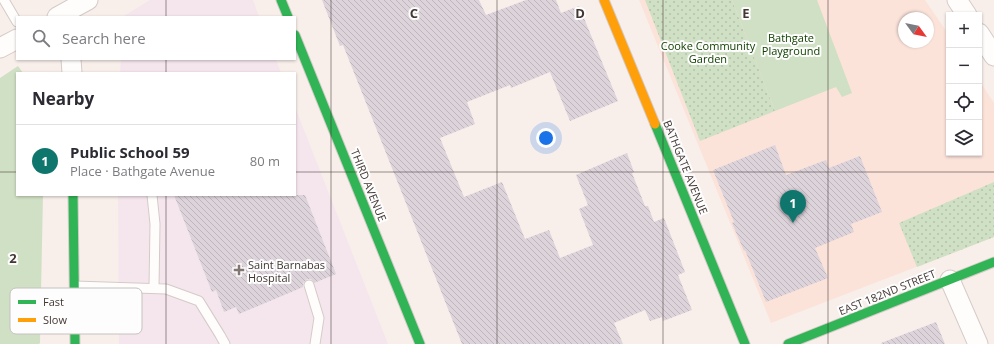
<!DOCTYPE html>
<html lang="en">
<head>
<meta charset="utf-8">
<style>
  :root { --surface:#fff; --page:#f2f2f3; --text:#2b2b33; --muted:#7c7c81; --line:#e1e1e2; --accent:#0f766e }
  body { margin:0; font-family:"Open Sans",sans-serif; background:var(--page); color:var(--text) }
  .controls { position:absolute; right:12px; top:12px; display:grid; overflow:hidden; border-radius:0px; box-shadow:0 1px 3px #0004 }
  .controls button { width:36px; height:36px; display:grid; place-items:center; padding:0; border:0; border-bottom:1px solid var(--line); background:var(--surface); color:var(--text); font:20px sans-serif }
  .compass { position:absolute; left:898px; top:12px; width:36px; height:36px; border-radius:50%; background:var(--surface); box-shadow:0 1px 3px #0004; rotate:123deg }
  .you { position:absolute; left:546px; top:138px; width:14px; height:14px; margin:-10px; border:3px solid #fff; border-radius:50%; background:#1a73e8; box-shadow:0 0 0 6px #1a73e833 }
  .badge { display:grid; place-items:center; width:26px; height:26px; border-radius:50%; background:var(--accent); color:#fff; font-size:13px; font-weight:700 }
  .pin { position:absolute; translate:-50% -33px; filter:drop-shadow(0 1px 2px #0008) }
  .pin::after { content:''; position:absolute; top:21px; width:14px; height:12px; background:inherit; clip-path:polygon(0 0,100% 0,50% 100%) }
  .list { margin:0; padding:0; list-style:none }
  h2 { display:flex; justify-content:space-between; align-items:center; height:52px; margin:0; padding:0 16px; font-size:17px }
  h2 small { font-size:13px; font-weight:400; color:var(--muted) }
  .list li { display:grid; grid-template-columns:26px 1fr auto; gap:12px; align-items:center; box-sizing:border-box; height:72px; padding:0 16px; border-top:1px solid var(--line) }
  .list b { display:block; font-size:15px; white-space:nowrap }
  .list p { margin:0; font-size:13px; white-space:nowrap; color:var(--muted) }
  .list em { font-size:13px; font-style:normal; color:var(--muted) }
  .icon { flex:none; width:22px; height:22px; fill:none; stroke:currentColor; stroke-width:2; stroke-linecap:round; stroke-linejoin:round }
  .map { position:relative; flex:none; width:994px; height:344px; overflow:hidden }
  .search { position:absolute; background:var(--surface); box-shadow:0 1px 3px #0004; left:16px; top:16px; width:280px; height:44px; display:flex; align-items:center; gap:10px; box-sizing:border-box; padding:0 14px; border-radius:0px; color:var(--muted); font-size:15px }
  .panel { position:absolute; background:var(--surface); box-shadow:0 1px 3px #0004; left:16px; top:72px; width:280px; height:124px; border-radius:0px }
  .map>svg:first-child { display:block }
  .built { fill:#fbe3da; fill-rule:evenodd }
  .medical { fill:#f5e6ed }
  .grass { fill:url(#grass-dots) }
  .park { fill:#d0e0c4 }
  .building { fill:url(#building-back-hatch) }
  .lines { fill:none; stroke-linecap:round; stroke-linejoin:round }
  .lane-casing { stroke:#d4cbc8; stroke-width:11 }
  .street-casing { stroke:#d4cbc8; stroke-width:21 }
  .fast-casing { stroke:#d4cbc8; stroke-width:11 }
  .slow-casing { stroke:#d4cbc8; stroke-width:11 }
  .lane { stroke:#fefdfc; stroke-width:9 }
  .street { stroke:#fefdfc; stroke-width:19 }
  .fast { stroke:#30b455; stroke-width:9 }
  .slow { stroke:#ff9f0a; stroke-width:9 }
  .grid { fill:none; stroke:#423733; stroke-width:1; stroke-opacity:0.55 }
  .poi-dot { fill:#827773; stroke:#fdfdfd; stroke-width:1.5 }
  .labels { text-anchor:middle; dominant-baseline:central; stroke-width:4; stroke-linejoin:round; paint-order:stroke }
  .park-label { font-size:11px; fill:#124100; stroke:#fdfdfd }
  .street-label { font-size:11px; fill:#423733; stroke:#fdfdfd }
  .poi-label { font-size:11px; fill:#423733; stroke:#fdfdfd; text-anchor:start }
  .key { fill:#fdfdfd; stroke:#c5c2c0; stroke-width:1 }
  .key-label { font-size:11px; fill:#423733 }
  .grid-label { font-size:13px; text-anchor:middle; font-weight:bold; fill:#423733; stroke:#fdfdfd; stroke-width:4; stroke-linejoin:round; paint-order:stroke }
</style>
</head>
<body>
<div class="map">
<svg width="994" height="344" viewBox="0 0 994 344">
  <defs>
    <pattern id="grass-dots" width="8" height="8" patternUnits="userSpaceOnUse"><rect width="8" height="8" fill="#d0e0c4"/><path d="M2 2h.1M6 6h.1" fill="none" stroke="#b4c1a9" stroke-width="1.8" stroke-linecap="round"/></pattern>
    <pattern id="building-back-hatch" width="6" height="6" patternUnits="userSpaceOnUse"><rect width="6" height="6" fill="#ddd3db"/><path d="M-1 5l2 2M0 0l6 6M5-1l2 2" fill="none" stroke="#bfb6bc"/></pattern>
  </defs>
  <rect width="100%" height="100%" fill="#f8efeb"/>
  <!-- built -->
  <path class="built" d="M639,0h286l24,35v118h30v-73l15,23v134l-223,86zM904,18h24v24h-24z"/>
  <!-- medical -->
  <path class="medical" d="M150,0h103l6,17h-135v-1z
    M121,59h155l5,14h-161z
    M295,107l93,237h-269l-1,-149h177z"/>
  <!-- grass -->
  <path class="grass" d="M645,0h87l43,111 -75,30z
    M994,182v55l-77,30 -18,-44z"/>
  <!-- park -->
  <path class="park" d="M732,0h85l35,93 -10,4 -6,-10 -61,24z
    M18,66l5,7h-6v122h26l-3,148 -1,1h-39v-266z"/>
  <!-- building -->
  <path class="building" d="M322,0h157l7,15 40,-15h30l5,13 18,-7 39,95 -48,20 -20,-49 -39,16 -1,-3 -43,17 8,22 -35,14 24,59 38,-15 23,57 24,-9 11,28 33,-13 -14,-36 9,-4 -12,-30 51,-22 7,19 -2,1 13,33h3l6,16 10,-4 21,54 -7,3 14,35 -29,11 -1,-4 -12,4 -5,-11 -31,13 9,21h-161l-119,-299 -3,1z
    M775,145l11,30 40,-15 3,8 31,-12 22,56 -31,12 3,8 -39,16 13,30 -62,24 -21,-52 -1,1 -12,-28 2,-1 -21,-52z
    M174,195h131l31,79 -22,9 -3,-4h-4l-4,4v4l-64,27 -3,-7 -12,5 -8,-22 -4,2z
    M936,322l9,22h-63l-1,-1z"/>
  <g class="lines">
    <defs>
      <path id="lane" d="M4,0l13,22
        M152,195l3,29 -1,64
        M309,285l10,33 -4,26
        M75,286l91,3 33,12 21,34 5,9"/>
      <path id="street" d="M957,0l10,15
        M57,17l31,-17
        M979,33l15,23
        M0,48l17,-9
        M71,59l1,14
        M950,280l28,64"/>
      <path id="fast" d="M281,0l7,17
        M295,35l125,309
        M655,124l90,220
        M73,195l2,149
        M788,344l206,-82"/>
      <path id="slow" d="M604,0l51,124"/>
    </defs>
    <!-- lane casing -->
    <use href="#lane" class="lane-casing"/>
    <!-- street casing -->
    <use href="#street" class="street-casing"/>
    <!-- fast casing -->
    <use href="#fast" class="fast-casing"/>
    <!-- slow casing -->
    <use href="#slow" class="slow-casing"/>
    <!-- lane -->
    <use href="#lane" class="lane"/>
    <!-- street -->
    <use href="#street" class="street"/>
    <!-- fast -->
    <use href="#fast" class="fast"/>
    <!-- slow -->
    <use href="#slow" class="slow"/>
  </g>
  <!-- grid -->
  <path class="grid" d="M166,0v17M331,0v344M497,0v344M663,0v344M828,0v344M166,59v14M0,172h17M295,172h699M166,195v149"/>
  <!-- markers -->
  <path class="poi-dot" d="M237 264h4v4h4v4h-4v4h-4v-4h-4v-4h4z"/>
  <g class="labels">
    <!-- park labels -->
    <g class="park-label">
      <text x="791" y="37">Bathgate<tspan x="791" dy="13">Playground</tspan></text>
      <text x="708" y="45">Cooke Community<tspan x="708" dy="13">Garden</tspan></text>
    </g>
    <!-- street labels -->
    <g class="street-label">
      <text transform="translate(686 167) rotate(68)">BATHGATE AVENUE</text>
      <text transform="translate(369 185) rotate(68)">THIRD AVENUE</text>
      <text transform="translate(887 292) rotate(-22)">EAST 182ND STREET</text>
    </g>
    <!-- poi labels -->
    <g class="poi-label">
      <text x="248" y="264">Saint Barnabas<tspan x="248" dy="13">Hospital</tspan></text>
    </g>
  </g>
  <!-- legend -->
  <rect x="10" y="288" width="132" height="46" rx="6" class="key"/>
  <rect x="18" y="300" width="18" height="4" fill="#30b455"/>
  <rect x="18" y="318" width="18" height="4" fill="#ff9f0a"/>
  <g class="key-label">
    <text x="43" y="306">Fast</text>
    <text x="43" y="324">Slow</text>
  </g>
  <g class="grid-label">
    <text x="414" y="18">C</text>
    <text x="580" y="18">D</text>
    <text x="746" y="18">E</text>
    <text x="13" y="263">2</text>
  </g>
</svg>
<div class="controls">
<button>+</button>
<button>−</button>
<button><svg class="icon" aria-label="locate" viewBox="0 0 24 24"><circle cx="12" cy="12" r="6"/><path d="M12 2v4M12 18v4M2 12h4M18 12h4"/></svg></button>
<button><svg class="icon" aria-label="layers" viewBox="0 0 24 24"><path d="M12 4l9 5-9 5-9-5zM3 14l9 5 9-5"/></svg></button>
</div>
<svg class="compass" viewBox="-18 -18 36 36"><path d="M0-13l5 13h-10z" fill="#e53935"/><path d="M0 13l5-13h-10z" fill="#7c7c81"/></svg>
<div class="you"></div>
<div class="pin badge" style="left:793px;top:223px">1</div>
<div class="search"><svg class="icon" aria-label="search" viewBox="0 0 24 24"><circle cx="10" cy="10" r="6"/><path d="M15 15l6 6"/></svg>Search here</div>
<section class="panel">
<h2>Nearby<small></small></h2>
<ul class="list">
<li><span class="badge">1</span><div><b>Public School 59</b><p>Place · Bathgate Avenue</p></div><em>80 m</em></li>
</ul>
</section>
</div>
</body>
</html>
